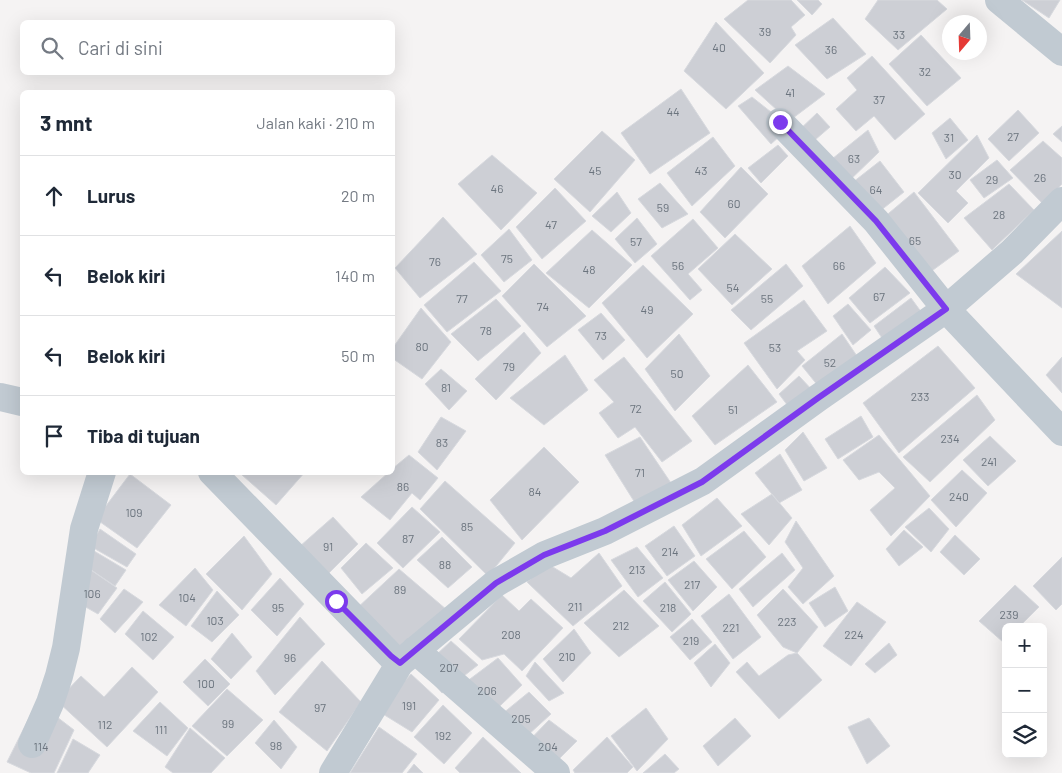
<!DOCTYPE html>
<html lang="id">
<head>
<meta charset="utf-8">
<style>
  :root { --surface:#fff; --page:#f6f6f7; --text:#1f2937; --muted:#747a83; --line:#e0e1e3 }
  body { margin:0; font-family:Barlow,sans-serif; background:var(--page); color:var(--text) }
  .controls { position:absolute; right:15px; bottom:15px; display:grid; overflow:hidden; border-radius:8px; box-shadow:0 5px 20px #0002 }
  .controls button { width:45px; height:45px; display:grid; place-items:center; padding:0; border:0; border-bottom:1px solid var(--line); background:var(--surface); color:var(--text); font:25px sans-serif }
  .compass { position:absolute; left:942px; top:15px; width:45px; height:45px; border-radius:50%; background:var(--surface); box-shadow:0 5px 20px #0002; rotate:199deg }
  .stop { position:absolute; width:15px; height:15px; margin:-11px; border:4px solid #7c3aed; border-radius:50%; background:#fff }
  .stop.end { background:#7c3aed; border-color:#fff; box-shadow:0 1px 5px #0008 }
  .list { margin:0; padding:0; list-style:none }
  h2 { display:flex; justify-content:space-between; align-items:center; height:65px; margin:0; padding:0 20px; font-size:21px }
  h2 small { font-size:16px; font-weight:400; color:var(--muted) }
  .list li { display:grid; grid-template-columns:32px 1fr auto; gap:15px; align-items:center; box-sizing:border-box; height:80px; padding:0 20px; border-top:1px solid var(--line) }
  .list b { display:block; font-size:19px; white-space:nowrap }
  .list em { font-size:16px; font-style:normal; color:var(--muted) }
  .icon { flex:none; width:28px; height:28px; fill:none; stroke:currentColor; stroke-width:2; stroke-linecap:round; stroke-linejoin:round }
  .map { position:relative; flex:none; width:1062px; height:773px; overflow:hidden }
  .search { position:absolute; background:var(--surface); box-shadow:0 5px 20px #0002; left:20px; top:20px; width:375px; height:55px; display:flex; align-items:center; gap:12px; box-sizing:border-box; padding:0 18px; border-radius:8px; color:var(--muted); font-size:19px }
  .panel { position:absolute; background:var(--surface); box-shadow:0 5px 20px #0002; left:20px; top:90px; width:375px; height:385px; border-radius:8px }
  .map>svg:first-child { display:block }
  .building { fill:#cdcfd5; stroke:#d7d9de }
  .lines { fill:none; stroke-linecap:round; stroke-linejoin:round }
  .minor { stroke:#c1cad2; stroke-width:28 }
  .route { stroke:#7c3aed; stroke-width:6 }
  .labels { text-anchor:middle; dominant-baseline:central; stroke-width:4.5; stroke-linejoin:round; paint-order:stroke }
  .number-label { font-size:12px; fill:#6b747e }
</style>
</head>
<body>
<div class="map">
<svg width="1062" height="773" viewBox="0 0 1062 773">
  <rect width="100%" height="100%" fill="#f5f3f3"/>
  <!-- building -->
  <path class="building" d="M748,0h43l14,15 -14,12 5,8 -26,28 -46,-44z
    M797,0h21l4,4 -10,11z
    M878,0h59l10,9 -49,41 -33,-31z
    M1022,0h38l-11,18z
    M833,18l33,36 -39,25 -32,-34z
    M716,22l48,51 -38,36 -42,-38z
    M921,35l40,43 -34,28 -38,-42z
    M872,56l53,58 -30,26 -21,-24 -18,15 -20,-22 21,-19 -10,-12z
    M788,66l37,28 -36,27 -34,-31z
    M681,89l29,44 -60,41 -29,-41z
    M752,97l38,30 -19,17 -33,-38z
    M1018,110l21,23 -30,28 -21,-22z
    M817,113l13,14 -22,19 -12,-13z
    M950,118l18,22 -22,19 -14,-26z
    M1062,126v16l-9,-8z
    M868,130l11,22 -33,32 -19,-21z
    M602,131l33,29 -45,52 -36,-33z
    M977,135l12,23 -33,33 12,12 -20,20 -30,-30z
    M713,137l22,29 -43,40 -25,-33z
    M1043,141l19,17v26l-19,20 -33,-34z
    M778,145l10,11 -27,27 -13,-15z
    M492,155l45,38 -36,37 -43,-46z
    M997,160l16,18 -29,20 -14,-18z
    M880,161l24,31 -29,23 -27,-29z
    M741,167l27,27 -43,44 -25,-26z
    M660,183l28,31 -26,14 -24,-29z
    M1009,184l25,26 -42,40 -28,-32z
    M555,188l31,33 -44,38 -26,-32z
    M617,192l14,21 -20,19 -19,-16z
    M914,192l45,59 -45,33 -44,-55z
    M443,217l34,37 -57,44 -25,-30z
    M637,218l20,26 -22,19 -20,-24z
    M693,219l25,29 -30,26 14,16 -12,10 -39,-44z
    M850,226l26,37 -48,41 -26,-38z
    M509,229l23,31 -28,22 -23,-27z
    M592,230l40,35 -43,43 -43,-35z
    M1062,231v77l-46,-34z
    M735,234l37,35 -40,36 -34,-36z
    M474,262l27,29 -54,41 -23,-27z
    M534,264l52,52 -39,31 -45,-51z
    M786,264l17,22 -52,44 -20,-20z
    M643,265l50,49 -46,44 -45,-55z
    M885,267l25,26 -40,30 -21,-25z
    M911,298l11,15 -38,28 -10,-15z
    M496,299l25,27 -43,35 -27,-27z
    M804,300l23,31 -30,20 8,9 -28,29 -33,-46z
    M848,304l23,26 -18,15 -20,-29z
    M421,308l30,34 -29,37 -30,-21v-9z
    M601,313l24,27 -22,20 -25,-30z
    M524,332l17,21 -45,47 -21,-21z
    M679,334l31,42 -35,35 -30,-42z
    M842,334l17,25 -40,28 -17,-21z
    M938,346l37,42 -76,65 -36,-50z
    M565,355l23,35 -44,35 -34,-27z
    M624,357l68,84 -30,21 -27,-35 -17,11 -19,-25 15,-11 -20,-22z
    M1062,357v36l-16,-18z
    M748,365l29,37 -62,43 -23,-29z
    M441,369l26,22 -18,19 -24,-26z
    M799,376l15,16 -23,18 -12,-16z
    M977,395l18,25 -65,62 -27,-25z
    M861,416l12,21 -35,22 -13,-20z
    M441,417l25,14 -29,39 -19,-18z
    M803,432l24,36 -23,13 -19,-31z
    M879,435l51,61 -39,40 -21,-26 25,-22 -16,-16 -20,8 -16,-20z
    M990,436l26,25 -28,25 -25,-26z
    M640,437l35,52 -38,17 -32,-51z
    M544,447l35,35 -57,58 -32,-40z
    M780,454l22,36 -23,13 -24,-30z
    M409,455l29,23 -18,22 -8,-7 -22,27 -29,-23 28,-25h3v-3z
    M962,470l25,23 -31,34 -25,-27z
    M244,472h61l-29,33 -34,-30z
    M130,474l41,31 -34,43 -41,-29z
    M445,481l70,62 -27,33 -68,-67z
    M772,494l20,24 -23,27 -28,-31z
    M717,498l25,28 -41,30 -19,-31z
    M412,507l28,25 -37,36 -26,-25z
    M929,508l20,21 -18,23 -26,-25z
    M333,517l25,27 -31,31 -28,-28z
    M796,521l38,55 -31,28 -15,-17 15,-19 -18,-26z
    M674,526l21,30 -28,20 -22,-30z
    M100,529l36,25 -9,13 -37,-21z
    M904,530l19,17 -24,19 -13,-17z
    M744,531l22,26 -34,32 -26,-30z
    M955,535l25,24 -16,16 -24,-23z
    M244,536l28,38 -30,36 -36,-36z
    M442,537l30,30 -24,21 -31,-28z
    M366,543l27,25 -31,26 -21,-26z
    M637,547l26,31 -25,19 -27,-37z
    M89,548l37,22 -11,16 -34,-23z
    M599,553l23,33 -49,40 -46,-44 21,-18 23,14z
    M782,553l13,17 -42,37 -14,-18z
    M1062,557v47l-6,6 -23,-24z
    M694,561l23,26 -24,24 -25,-31z
    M82,564l35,24 -19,26 -30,-17z
    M195,568l18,22 -27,36 -27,-21z
    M399,569l48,41 -48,41 -44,-41z
    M280,578l24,26 -27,32 -26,-26z
    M665,582l26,32 -19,18 -29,-31z
    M1015,585l24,22 -20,20h-13v12l-3,3 -24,-21z
    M835,587l13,24 -23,16 -16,-24z
    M124,589l19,13 -28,31 -15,-14z
    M783,589l35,38 -21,26 -14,-6 -26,-32z
    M624,590l35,36 -40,31 -35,-34z
    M217,591l22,24 -27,27 -21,-16z
    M729,594l32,43 -28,22 -32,-43z
    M502,595l17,16 12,-12 32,29 -41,43 -18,-17 -22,6 -23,-21z
    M857,602l29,20 -35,44 -28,-20z
    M143,611l31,26 -21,23 -28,-26z
    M300,617l25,27 -50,51 -19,-24z
    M692,619l20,23 -22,18 -20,-23z
    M574,629l17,24 -28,29 -20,-23z
    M232,633l20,24 -21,22 -20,-20z
    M451,641l27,24 -36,28 -21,-24z
    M889,643l8,12 -22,18 -10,-9z
    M715,644l15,19 -19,24 -17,-24z
    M797,653l25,27 -43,39 -43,-47 11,-10 12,14 29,-21z
    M498,658l24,27 -39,37 -33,-28z
    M205,659l25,25 -22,22 -25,-24z
    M322,661l39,41 -34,49 -48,-39z
    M535,662l29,31 -15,8 -23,-25z
    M132,667l26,25 -51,55 -50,-46 24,-25 23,21z
    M411,674l28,26 -27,32 -34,-21z
    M227,689l36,31 -36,36 -35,-30z
    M529,692l22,22 -35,32 -25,-23z
    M160,702l28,26 -21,28 -34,-25z
    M443,705l29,28 -28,31 -30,-27z
    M34,708l23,9 17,13 -20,43h-23l-24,-11z
    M646,708l22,31 -31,32 -26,-35z
    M735,718l16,18 -33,30 -15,-20z
    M869,718l21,28 -23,18 -19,-37z
    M274,720l23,27 -16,22 -26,-26z
    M549,720l28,21 -32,32 -26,-22z
    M379,727l38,27 -15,19h-52z
    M190,728l35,30 -14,15h-38l-8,-6z
    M483,737l38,36h-61l-5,-5z
    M607,737l26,30 -6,6h-52l-2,-3z
    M73,739l27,16 -12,18h-31z
    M665,754l14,15 -5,4h-31z
    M414,764l9,9h-16z"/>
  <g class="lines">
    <!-- minor -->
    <path class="minor" d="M999,0l63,52
      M780,122l96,99 70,88 116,123
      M0,397l22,5
      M212,472l179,184 9,7 96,-80 49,-28 60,-24 98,-50 115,-83 128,-89 66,-57 50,-51
      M415,650l141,123
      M32,744l18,-41 9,-27 7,-28 18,-119 18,-57
      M333,773l67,-110"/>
  </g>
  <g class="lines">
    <!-- route -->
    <path class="route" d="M336,601l55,55 9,7 96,-80 48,-28 61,-24 97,-49 116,-84 128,-89 -70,-88 -96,-99"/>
  </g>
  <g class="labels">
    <!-- number labels -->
    <g class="number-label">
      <text x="765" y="31">39</text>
      <text x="899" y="34">33</text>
      <text x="719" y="47">40</text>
      <text x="831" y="49">36</text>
      <text x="925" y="71">32</text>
      <text x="790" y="92">41</text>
      <text x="879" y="99">37</text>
      <text x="673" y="111">44</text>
      <text x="1013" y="136">27</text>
      <text x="949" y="137">31</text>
      <text x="854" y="158">63</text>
      <text x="595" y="170">45</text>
      <text x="701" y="170">43</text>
      <text x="955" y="174">30</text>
      <text x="1040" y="177">26</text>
      <text x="992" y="179">29</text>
      <text x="497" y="188">46</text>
      <text x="876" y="189">64</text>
      <text x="734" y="203">60</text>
      <text x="663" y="207">59</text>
      <text x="999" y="214">28</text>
      <text x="551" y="224">47</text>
      <text x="915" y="240">65</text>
      <text x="636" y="241">57</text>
      <text x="507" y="258">75</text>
      <text x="435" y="261">76</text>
      <text x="678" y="265">56</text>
      <text x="839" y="265">66</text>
      <text x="589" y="269">48</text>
      <text x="733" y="287">54</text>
      <text x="879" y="296">67</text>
      <text x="462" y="298">77</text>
      <text x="767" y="298">55</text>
      <text x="543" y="306">74</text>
      <text x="647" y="309">49</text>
      <text x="486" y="330">78</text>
      <text x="601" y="335">73</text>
      <text x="422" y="346">80</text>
      <text x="775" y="347">53</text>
      <text x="830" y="362">52</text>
      <text x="509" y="366">79</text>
      <text x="677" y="373">50</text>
      <text x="446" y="387">81</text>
      <text x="920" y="396">233</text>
      <text x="636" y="408">72</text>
      <text x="733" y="409">51</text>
      <text x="950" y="438">234</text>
      <text x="442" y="442">83</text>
      <text x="989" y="461">241</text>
      <text x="640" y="472">71</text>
      <text x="403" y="486">86</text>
      <text x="535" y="491">84</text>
      <text x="959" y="496">240</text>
      <text x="134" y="512">109</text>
      <text x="467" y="526">85</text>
      <text x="408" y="538">87</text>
      <text x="328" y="546">91</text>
      <text x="670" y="551">214</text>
      <text x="445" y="564">88</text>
      <text x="637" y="569">213</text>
      <text x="692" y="584">217</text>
      <text x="400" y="589">89</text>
      <text x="92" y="593">106</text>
      <text x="187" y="597">104</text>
      <text x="575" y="606">211</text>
      <text x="278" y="607">95</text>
      <text x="668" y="607">218</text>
      <text x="1009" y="614">239</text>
      <text x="215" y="620">103</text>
      <text x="787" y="621">223</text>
      <text x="621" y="625">212</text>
      <text x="731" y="627">221</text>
      <text x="511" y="634">208</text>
      <text x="854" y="634">224</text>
      <text x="149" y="636">102</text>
      <text x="691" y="640">219</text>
      <text x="567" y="656">210</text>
      <text x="290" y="657">96</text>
      <text x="449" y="667">207</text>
      <text x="206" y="683">100</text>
      <text x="487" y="690">206</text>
      <text x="409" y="705">191</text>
      <text x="320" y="707">97</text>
      <text x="521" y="718">205</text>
      <text x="228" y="723">99</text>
      <text x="105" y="724">112</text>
      <text x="161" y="729">111</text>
      <text x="443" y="735">192</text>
      <text x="276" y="745">98</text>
      <text x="41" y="746">114</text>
      <text x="548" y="746">204</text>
    </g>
  </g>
</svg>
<div class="controls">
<button>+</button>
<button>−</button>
<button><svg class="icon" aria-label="layers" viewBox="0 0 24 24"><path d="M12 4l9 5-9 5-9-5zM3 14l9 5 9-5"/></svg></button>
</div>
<svg class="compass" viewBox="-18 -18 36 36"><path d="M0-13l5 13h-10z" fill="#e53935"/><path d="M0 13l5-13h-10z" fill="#747a83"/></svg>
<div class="stop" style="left:336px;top:601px"></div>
<div class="stop end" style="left:780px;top:122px"></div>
<div class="search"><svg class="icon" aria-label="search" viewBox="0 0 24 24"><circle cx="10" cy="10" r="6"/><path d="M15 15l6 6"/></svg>Cari di sini</div>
<section class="panel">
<h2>3 mnt<small>Jalan kaki · 210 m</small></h2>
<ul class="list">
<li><svg class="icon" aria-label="ahead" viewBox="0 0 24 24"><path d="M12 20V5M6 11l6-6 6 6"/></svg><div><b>Lurus</b></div><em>20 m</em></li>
<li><svg class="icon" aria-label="left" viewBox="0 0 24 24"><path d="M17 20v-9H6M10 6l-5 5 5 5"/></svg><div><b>Belok kiri</b></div><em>140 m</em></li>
<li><svg class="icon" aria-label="left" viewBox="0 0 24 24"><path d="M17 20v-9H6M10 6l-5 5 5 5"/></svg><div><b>Belok kiri</b></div><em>50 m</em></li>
<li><svg class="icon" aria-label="arrive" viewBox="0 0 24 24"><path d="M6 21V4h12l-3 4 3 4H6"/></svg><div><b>Tiba di tujuan</b></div></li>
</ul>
</section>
</div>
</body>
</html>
